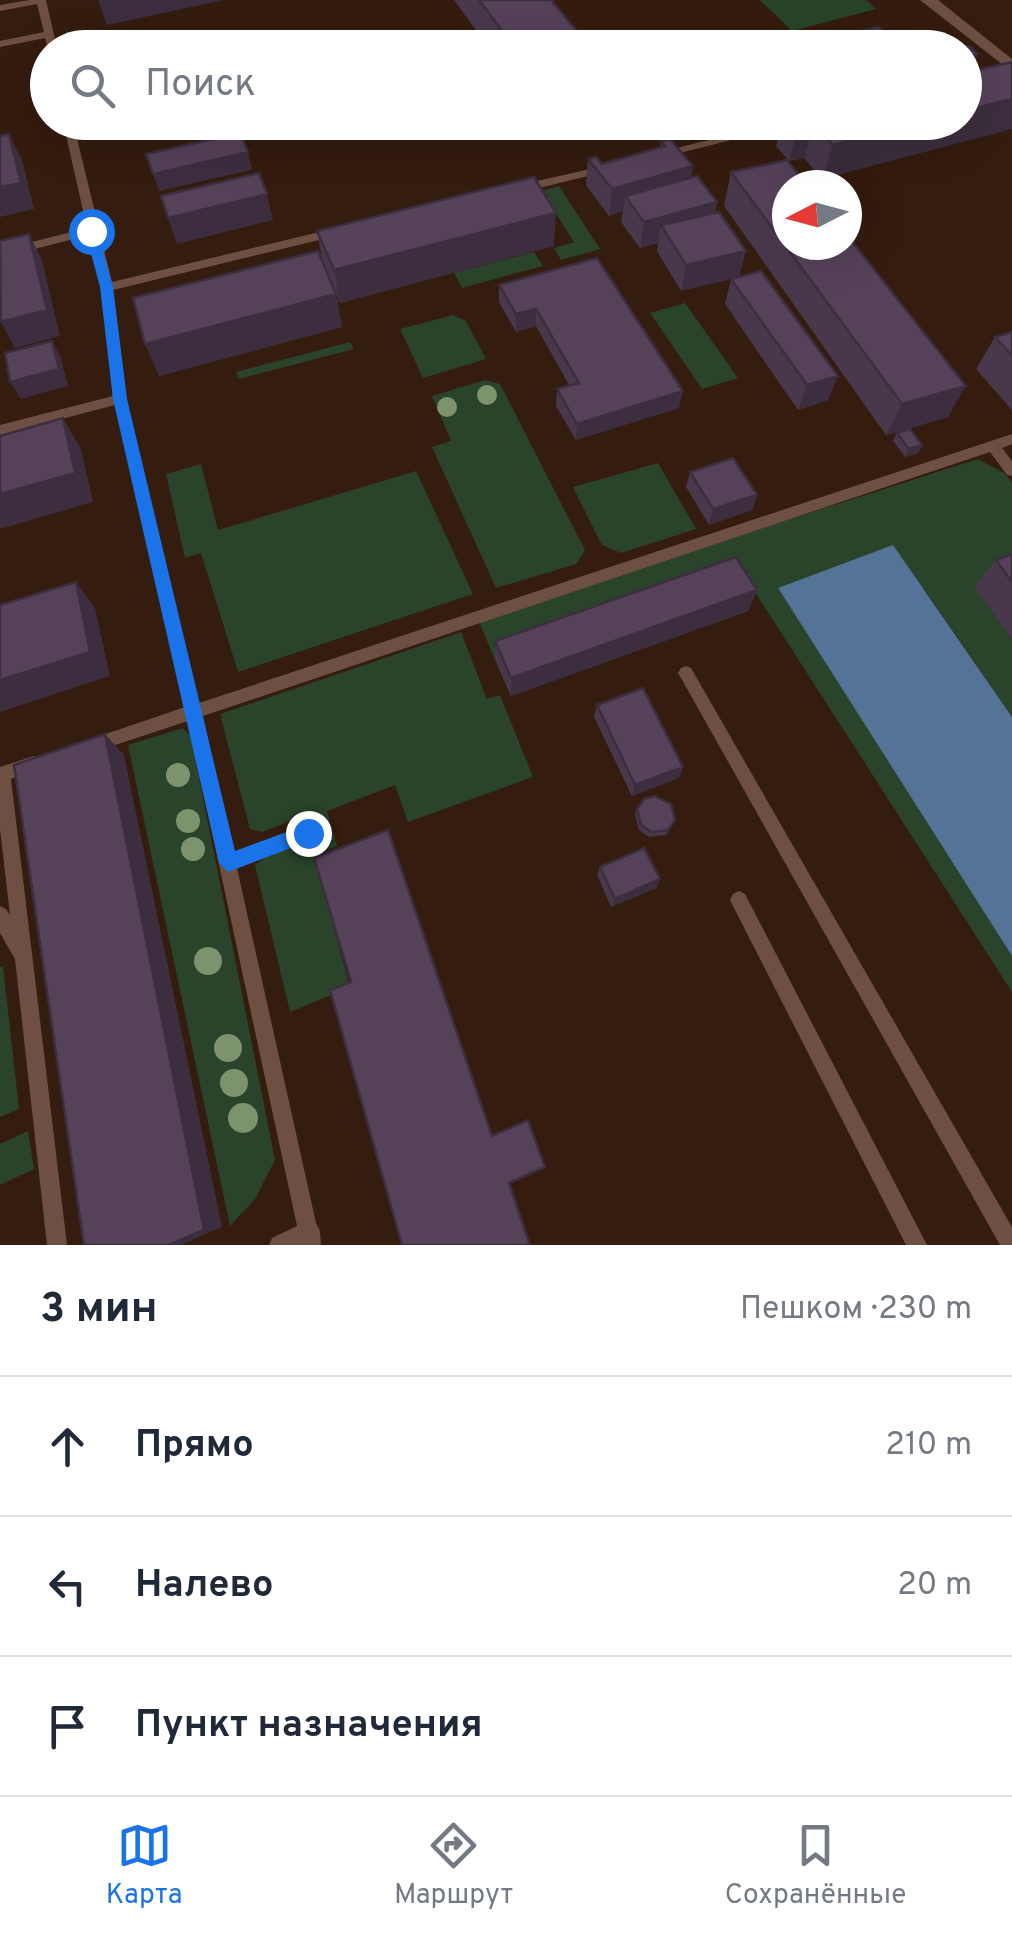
<!DOCTYPE html>
<html lang="ru">
<head>
<meta charset="utf-8">
<style>
  :root { --surface:#fff; --page:#f2f2f3; --text:#1f2937; --muted:#747a83; --line:#e0e1e3; --accent:#1a73e8 }
  body { margin:0; font-family:Overpass,sans-serif; background:var(--page); color:var(--text) }
  .compass { position:absolute; left:772px; top:170px; width:90px; height:90px; border-radius:50%; background:var(--surface); box-shadow:0 10px 40px #0002; rotate:264deg }
  .stop { position:absolute; width:30px; height:30px; margin:-22px; border:8px solid #1a73e8; border-radius:50%; background:#fff }
  .stop.end { background:#1a73e8; border-color:#fff; box-shadow:0 2px 10px #0008 }
  .list { margin:0; padding:0; list-style:none }
  h2 { display:flex; justify-content:space-between; align-items:center; height:130px; margin:0; padding:0 40px; font-size:42px }
  h2 small { font-size:32px; font-weight:400; color:var(--muted) }
  .list li { display:grid; grid-template-columns:65px 1fr auto; gap:30px; align-items:center; box-sizing:border-box; height:140px; padding:0 40px; border-top:2px solid var(--line) }
  .list b { display:block; font-size:38px; white-space:nowrap }
  .list em { font-size:32px; font-style:normal; color:var(--muted) }
  .icon { flex:none; width:55px; height:55px; fill:none; stroke:currentColor; stroke-width:2; stroke-linecap:round; stroke-linejoin:round }
  .map { position:relative; flex:none; width:1012px; height:1245px; overflow:hidden }
  .search { position:absolute; background:var(--surface); box-shadow:0 10px 40px #0002; left:30px; right:30px; top:30px; height:110px; display:flex; align-items:center; gap:25px; box-sizing:border-box; padding:0 35px; border-radius:55px; color:var(--muted); font-size:38px }
  .sheet { height:550px; background:var(--surface) }
  nav { display:flex; justify-content:space-around; align-items:center; box-sizing:border-box; height:140px; border-top:2px solid var(--line); background:var(--surface); font-size:28px; color:var(--muted) }
  nav a { display:grid; justify-items:center; gap:5px }
  nav .on { color:var(--accent) }
  .map>svg:first-child { display:block }
  .green { fill:#29442a }
  .water { fill:#537397 }
  .lines { fill:none; stroke-linecap:round; stroke-linejoin:round }
  .service { fill:#6d5041; fill-rule:evenodd }
  .minor { fill:#6d5041; fill-rule:evenodd }
  .tree { fill:#7d936d }
  .wall { fill:#49384c }
  .shaded-wall { fill:#3c2e3e }
  .building { fill:#554158; stroke:#3c2e3e; stroke-width:2.5 }
  .route { fill:#1a73e8 }
</style>
</head>
<body>
<div class="map">
<svg width="1012" height="1245" viewBox="0 0 1012 1245">
  <rect width="100%" height="100%" fill="#341c0e"/>
  <!-- green -->
  <path class="green" d="M760,0h106l10,9 -84,22z
    M559,186l41,63 -39,11 -7,-12 20,-6 -30,-47 -10,-2z
    M534,252l9,14 -81,22 -8,-15z
    M685,303l53,75 -36,11 -52,-76z
    M453,315l13,6 20,38 -63,19 -23,-49z
    M350,342l4,7 -115,30 -3,-7z
    M485,380l15,4 85,166 -9,14 -80,24 -64,-141 19,-6 -19,-45z
    M978,459l26,14 8,9v92l-37,14 37,51v78l-88,-128 -146,-1 234,368v36l-266,-414 -251,82 -17,-41z
    M658,463l38,66 -75,24 -19,-8 -29,-58z
    M201,464l17,66 198,-59 57,123 -235,78 -37,-119 -16,5 -19,-84z
    M461,632l26,67 13,-4 33,82 -125,45 -13,-37 -68,26 10,35 -23,9 36,132 -60,25 -35,-147 15,-11 46,-17 -8,-23 -46,18 -12,-3 -30,-115z
    M183,728l8,9 84,423 -20,39 -25,27 -102,-481z
    M3,966l16,143 -19,8v-150z
    M28,1131l6,38 -34,16v-41z"/>
  <!-- water -->
  <path class="water" d="M893,545l119,172v239l-234,-368z"/>
  <g class="lines">
    <!-- service -->
    <path class="service" d="M30,0h16l11,48 -9,1 -3,-11 -45,9v-6l44,-9 -7,-28 -37,7v-6z
      M63,122h10l39,160 224,-54 6,4 -6,4 -223,54 13,109 73,304 813,-269v10l-10,4 10,13v15l-5,-1 -17,-23 -787,264 30,136 75,-27 6,2 2,6 -2,6 -77,29 79,355 4,8 1,14h-52l3,-7 25,-12 -109,-505 -94,31 -6,-2 -2,-5 2,-5 6,-2 91,-31 -70,-302 -115,30v-10l113,-29 -12,-109 -12,-52 -89,23v-8l87,-22z
      M782,122h20l-142,36 -5,-3 5,-3z
      M604,166l4,1v4l-89,22 -6,-4 6,-4z
      M686,666l5,2 321,559v18h-12l-319,-567 -3,-5 3,-5z
      M34,756l6,3 2,5 -2,5 -29,10 56,466h-20l-32,-286 -15,-26v-27l6,3 4,6 -10,-86v-62z
      M739,891l6,3 182,351h-21l-173,-339 -3,-6 3,-6z"/>
    <!-- minor -->
    <path class="minor" d="M920,0h18l74,59v13z"/>
  </g>
  <!-- trees -->
  <g class="tree">
    <circle cx="487" cy="395" r="10"/>
    <circle cx="447" cy="407" r="10"/>
    <circle cx="178" cy="775" r="12"/>
    <circle cx="188" cy="821" r="12"/>
    <circle cx="193" cy="849" r="12"/>
    <circle cx="208" cy="961" r="14"/>
    <circle cx="228" cy="1048" r="14"/>
    <circle cx="234" cy="1083" r="14"/>
    <circle cx="243" cy="1118" r="15"/>
  </g>
  <!-- wall -->
  <path class="wall" d="M454,0h97l40,48h-102z
    M854,33l33,2 -3,9 -14,4h-14l-5,-6z
    M782,122h182l-142,57 -18,-21 -15,3 -13,-15z
    M661,142l32,24 -2,12 26,24 -2,11 24,64 89,123 -30,10 -73,-106 6,-25 -50,12 -24,-40 1,-8 -18,5 -19,-26 2,-11 -14,5 -23,-31 2,-26 14,5 58,-17z
    M731,172l217,245 -62,18 -162,-229z
    M317,231l237,15 -214,57 -15,-34 11,25 6,33 -183,49 164,-112z
    M499,285l180,123 -103,32 -20,-34 1,-17 12,-4 -33,-59 -20,6 -17,-30z
    M1012,332v78l-36,-41 19,-32z
    M897,433l25,12 -4,8 -13,4 -12,-16z
    M690,472l67,23 -5,15 -43,15 -23,-38z
    M1012,554v85l-38,-52 22,-27z
    M757,590l-9,21 -237,85 -16,-36v-19z
    M597,705l86,62 -4,11 -47,18 -38,-79z
    M637,809l35,16 -6,10 -17,2 -10,-7 -4,-16z
    M600,867l60,12 -4,9 -45,19 -14,-32z"/>
  <!-- shaded-wall -->
  <path class="shaded-wall" d="M98,0h126l-117,25z
    M887,35l-3,9 -14,4h-10l2,-7z
    M978,54l-4,9 -10,2v-8z
    M1012,99v30l-190,50 11,-34 87,-23h44v-11z
    M814,124l-10,34 -15,3 10,-34z
    M9,134l13,26 12,49 -34,8v-30z
    M248,152l4,18 -93,21 -6,-17z
    M693,166l-5,26 -63,4 -2,15 -14,5 3,-27z
    M267,194l6,26 -96,24 -9,-26z
    M717,202l-5,26 -51,-3 -3,18 -18,5 4,-26z
    M556,213l-2,33 -214,57 -6,-33z
    M29,234l13,26 18,76 -45,12 -14,-26z
    M746,251l-7,26 -58,14 5,-26z
    M336,294l6,33 -183,49 -14,-32z
    M536,309v17l-20,6v-18z
    M52,341l9,17 7,28 -47,13 -11,-17z
    M838,376l-10,24 -30,10 9,-25z
    M966,386l-18,31 -62,18 16,-31z
    M683,391l-4,17 -103,32 1,-16z
    M63,418l18,31 12,53 -93,27v-35z
    M922,445l-4,8 -13,4 4,-8z
    M757,495l-5,15 -43,15 4,-16z
    M76,582l19,26 15,68 -110,36v-32z
    M757,590l-9,21 -237,85v-18z
    M105,734l19,21 98,472 -41,18h-12z
    M683,767l-4,11 -47,18 3,-11z
    M660,879l-4,9 -45,19 4,-8z"/>
  <!-- building -->
  <path class="building" d="M479,0h72l40,48h-76z
    M878,27l9,8 -25,6 -8,-8z
    M249,37l5,11h-19l-3,-7z
    M969,46l9,8 -14,3v-9h-2z
    M1012,62v37l-48,12v-38z
    M795,122h125l-87,23 -19,-21 -15,3z
    M240,133l8,19 -95,22 -7,-20z
    M9,134l12,49 -21,4v-51z
    M670,139l23,27 -81,23 -24,-30 8,-2 6,7 63,-18 -4,-4z
    M787,160l20,25h-20v60h60v-10l119,151 -64,18 -171,-232z
    M259,173l8,21 -99,24 -7,-22z
    M697,176l20,26 -73,20 -19,-26z
    M534,177l22,36 -222,57 -17,-39z
    M719,212l27,39 -60,14 -25,-40z
    M29,234l18,76 -46,12 -1,-81z
    M318,251l18,43 -191,50 -12,-46z
    M597,258l86,133 -106,33 -20,-35 22,-6 -43,-74 -20,5 -17,-29z
    M761,271l77,105 -31,9 -76,-106z
    M1012,332v24l-17,-19z
    M52,341l7,28 -49,13 -5,-29z
    M63,418l12,55 -75,21v-58z
    M910,429l12,16 -13,4 -12,-16z
    M733,458l24,37 -44,14 -23,-37z
    M1012,554v28l-16,-22z
    M736,557l21,33 -246,88 -16,-37z
    M76,582l14,70 -90,28v-75z
    M643,688l40,79 -48,18 -38,-80z
    M105,734l99,496 -35,15h-85l-70,-480z
    M655,796l16,8 4,16 -7,10 -17,2 -10,-7 -4,-16 7,-10z
    M388,830l104,306 36,-16 17,47 -36,16 21,62h-128l-72,-255 21,-8 -37,-124z
    M644,848l16,31 -45,20 -15,-32z"/>
  <!-- route -->
  <path class="route" d="M91,227l6,4 16,56 14,112 108,452 73,-27 9,9 -3,6 -86,33 -9,-9 -106,-464 -13,-112 -15,-56z"/>
</svg>
<svg class="compass" viewBox="-18 -18 36 36"><path d="M0-13l5 13h-10z" fill="#e53935"/><path d="M0 13l5-13h-10z" fill="#747a83"/></svg>
<div class="stop" style="left:91px;top:231px"></div>
<div class="stop end" style="left:308px;top:833px"></div>
<div class="search"><svg class="icon" aria-label="search" viewBox="0 0 24 24"><circle cx="10" cy="10" r="6"/><path d="M15 15l6 6"/></svg>Поиск</div>
</div>
<section class="sheet">
<h2>3 мин<small>Пешком · 230 m</small></h2>
<ul class="list">
<li><svg class="icon" aria-label="ahead" viewBox="0 0 24 24"><path d="M12 20V5M6 11l6-6 6 6"/></svg><div><b>Прямо</b></div><em>210 m</em></li>
<li><svg class="icon" aria-label="left" viewBox="0 0 24 24"><path d="M17 20v-9H6M10 6l-5 5 5 5"/></svg><div><b>Налево</b></div><em>20 m</em></li>
<li><svg class="icon" aria-label="arrive" viewBox="0 0 24 24"><path d="M6 21V4h12l-3 4 3 4H6"/></svg><div><b>Пункт назначения</b></div></li>
</ul>
</section>
<nav>
<a class="on"><svg class="icon" aria-label="map" viewBox="0 0 24 24"><path d="M3 6l6-2 6 2 6-2v14l-6 2-6-2-6 2zM9 4v14M15 6v14"/></svg>Карта</a>
<a><svg class="icon" aria-label="directions" viewBox="0 0 24 24"><path d="M12 3l9 9-9 9-9-9zM9 14v-3h6M13 9l2 2-2 2"/></svg>Маршрут</a>
<a><svg class="icon" aria-label="saved" viewBox="0 0 24 24"><path d="M7 4h10v16l-5-4-5 4z"/></svg>Сохранённые</a>
</nav>
</body>
</html>
